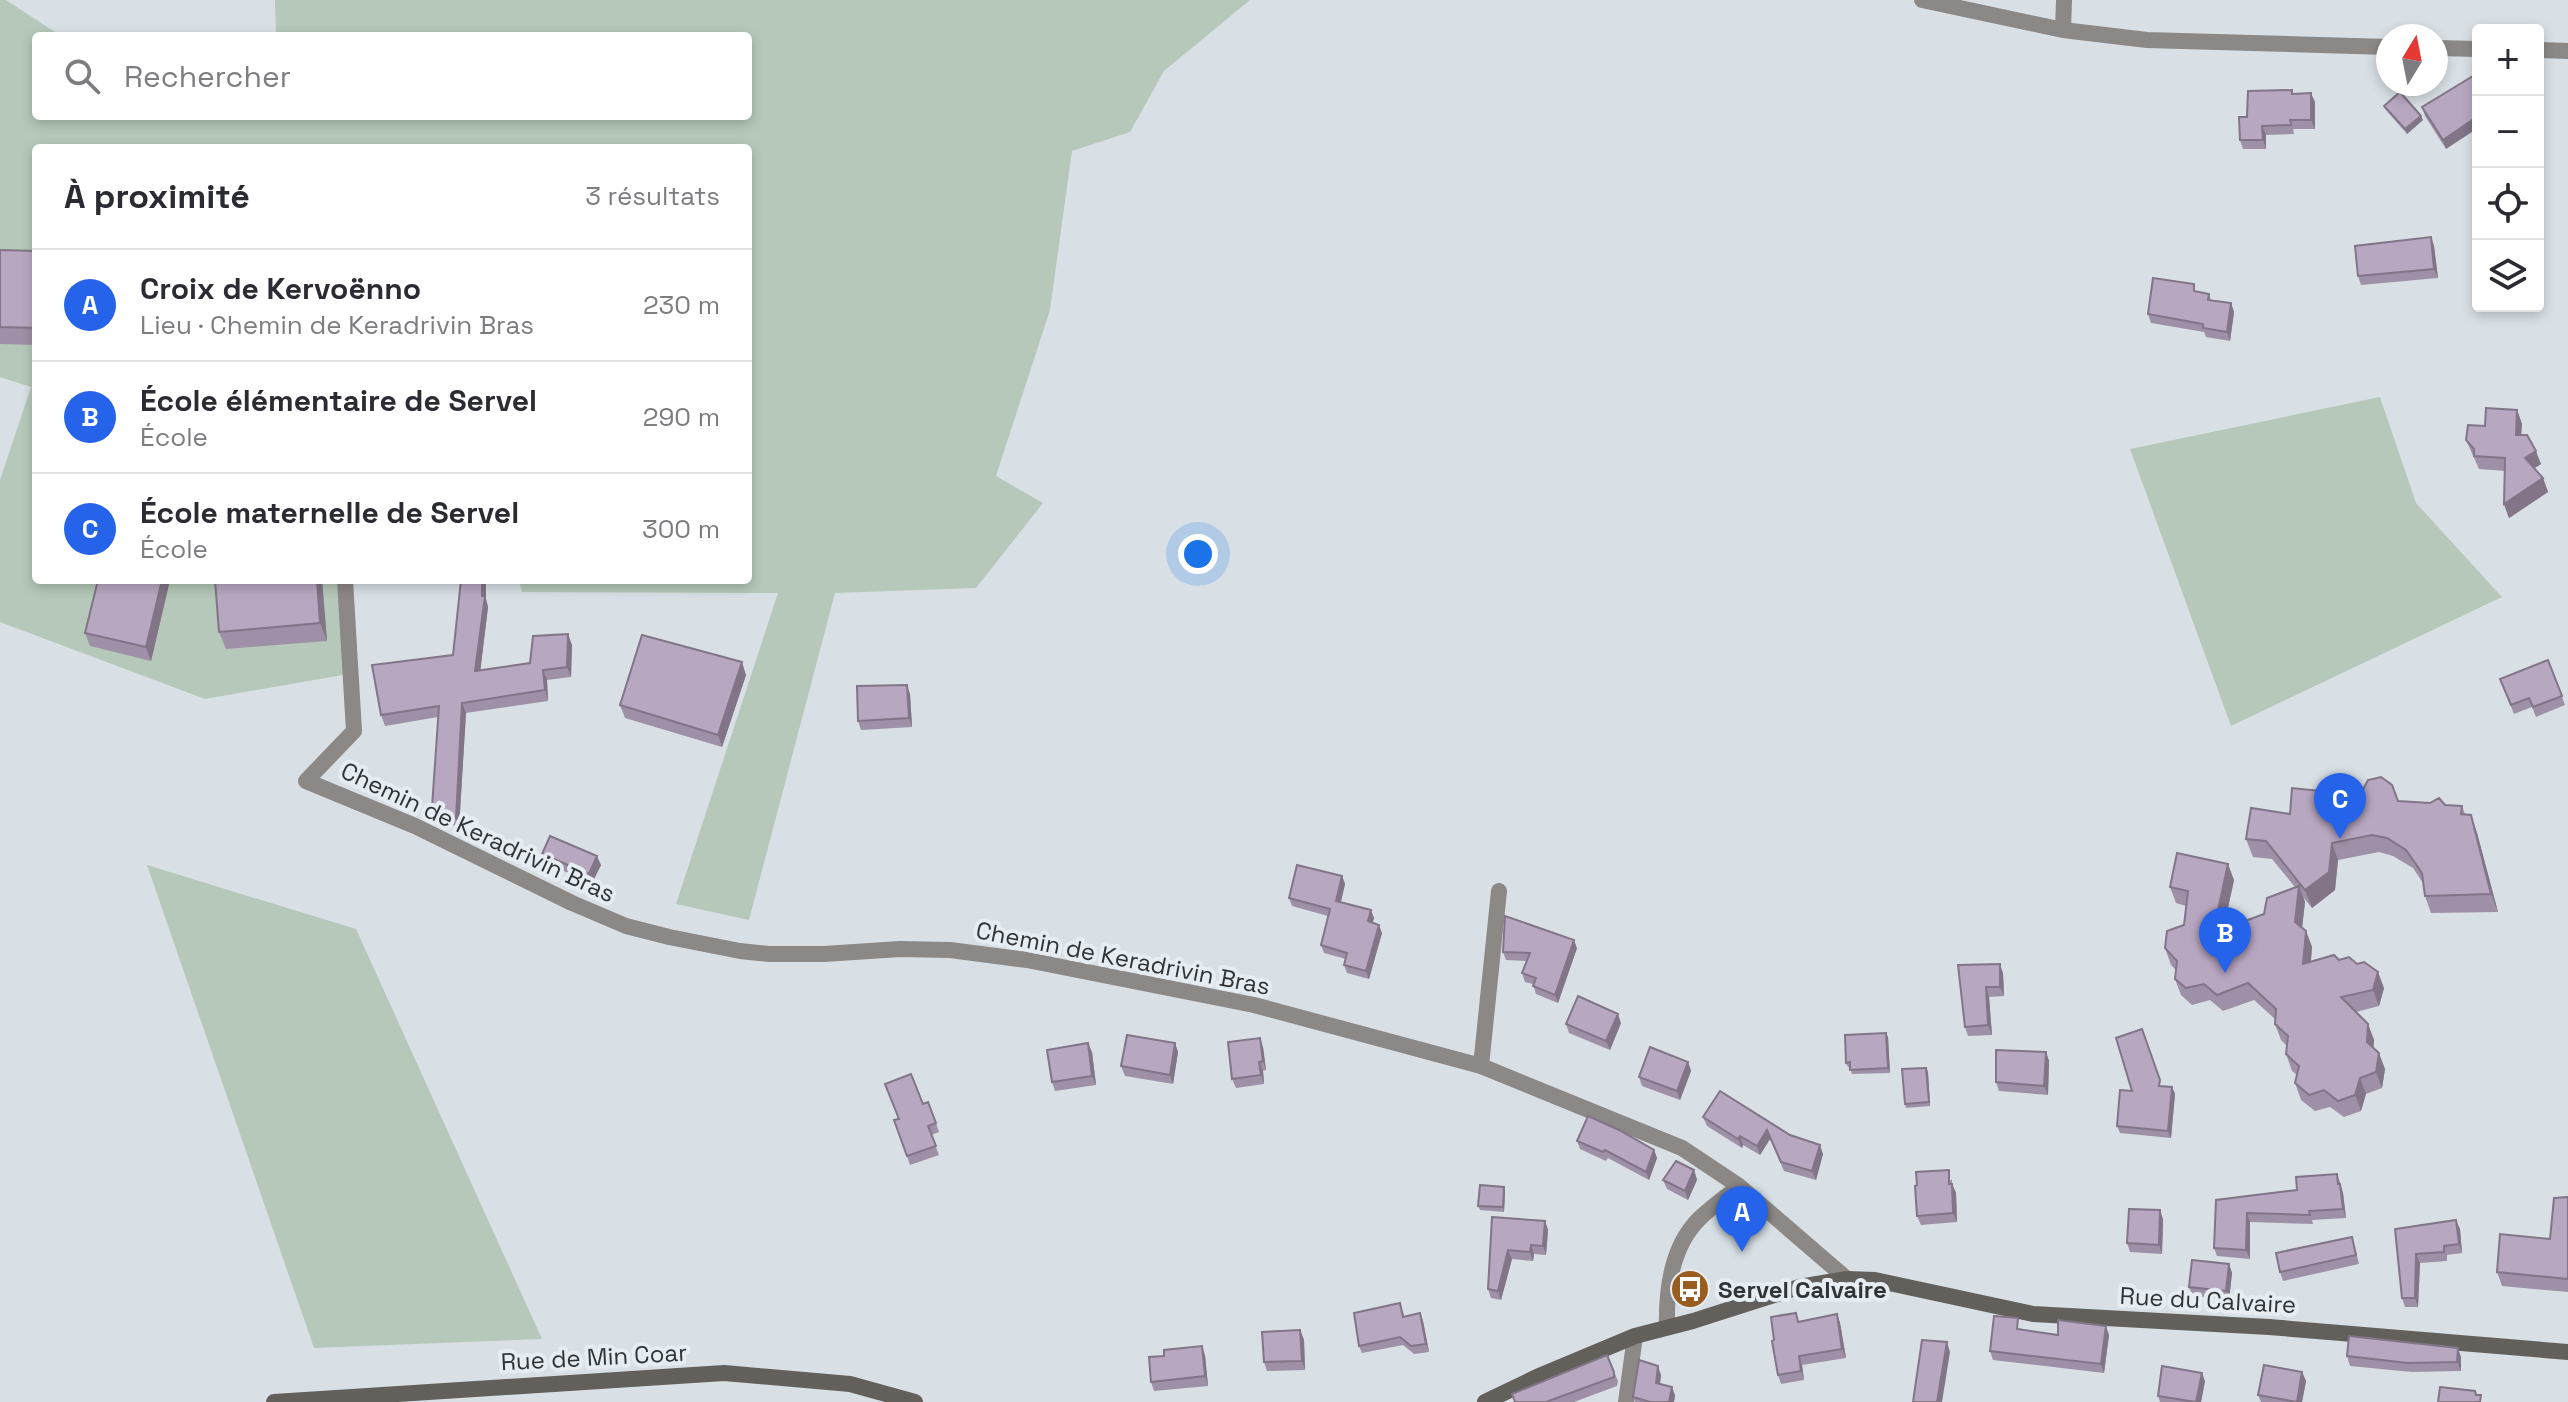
<!DOCTYPE html>
<html lang="fr">
<head>
<meta charset="utf-8">
<style>
  :root { --surface:#fff; --page:#f2f2f3; --text:#2b2b33; --muted:#7c7c81; --line:#e1e1e2; --accent:#2563eb }
  body { margin:0; font-family:"Space Grotesk",sans-serif; background:var(--page); color:var(--text) }
  .controls { position:absolute; right:24px; top:24px; display:grid; overflow:hidden; border-radius:8px; box-shadow:0 4px 12px #0003 }
  .controls button { width:72px; height:72px; display:grid; place-items:center; padding:0; border:0; border-bottom:2px solid var(--line); background:var(--surface); color:var(--text); font:40px sans-serif }
  .compass { position:absolute; left:2376px; top:24px; width:72px; height:72px; border-radius:50%; background:var(--surface); box-shadow:0 4px 12px #0003; rotate:10deg }
  .you { position:absolute; left:1198px; top:554px; width:28px; height:28px; margin:-20px; border:6px solid #fff; border-radius:50%; background:#1a73e8; box-shadow:0 0 0 12px #1a73e833 }
  .badge { display:grid; place-items:center; width:52px; height:52px; border-radius:50%; background:var(--accent); color:#fff; font-size:26px; font-weight:700 }
  .pin { position:absolute; translate:-50% -66px; filter:drop-shadow(0 2px 4px #0008) }
  .pin::after { content:''; position:absolute; top:42px; width:28px; height:24px; background:inherit; clip-path:polygon(0 0,100% 0,50% 100%) }
  .list { margin:0; padding:0; list-style:none }
  h2 { display:flex; justify-content:space-between; align-items:center; height:104px; margin:0; padding:0 32px; font-size:34px }
  h2 small { font-size:26px; font-weight:400; color:var(--muted) }
  .list li { display:grid; grid-template-columns:52px 1fr auto; gap:24px; align-items:center; box-sizing:border-box; height:112px; padding:0 32px; border-top:2px solid var(--line) }
  .list b { display:block; font-size:30px; white-space:nowrap }
  .list p { margin:0; font-size:26px; white-space:nowrap; color:var(--muted) }
  .list em { font-size:26px; font-style:normal; color:var(--muted) }
  .icon { flex:none; width:44px; height:44px; fill:none; stroke:currentColor; stroke-width:2; stroke-linecap:round; stroke-linejoin:round }
  .map { position:relative; flex:none; width:2568px; height:1402px; overflow:hidden }
  .search { position:absolute; background:var(--surface); box-shadow:0 4px 12px #0003; left:32px; top:32px; width:720px; height:88px; display:flex; align-items:center; gap:20px; box-sizing:border-box; padding:0 28px; border-radius:8px; color:var(--muted); font-size:30px }
  .panel { position:absolute; background:var(--surface); box-shadow:0 4px 12px #0003; left:32px; top:144px; width:720px; height:440px; border-radius:8px }
  .map>svg:first-child { display:block }
  .green { fill:#b5c8b9 }
  .lines { fill:none; stroke-linecap:round; stroke-linejoin:round }
  .street { stroke:#8b8885; stroke-width:16 }
  .secondary { stroke:#63605b; stroke-width:16 }
  .wall { fill:#9e90a6 }
  .shaded-wall { fill:#817587 }
  .building { fill:#b8a7c1; stroke:#817587; stroke-width:2 }
  .labels { text-anchor:middle; dominant-baseline:central; stroke-width:8; stroke-linejoin:round; paint-order:stroke }
  .street-label { font-size:24px; fill:#313436; stroke:#e5edf3 }
  .poi-label { font-size:24px; font-weight:bold; fill:#313436; stroke:#e5edf3; text-anchor:start }
</style>
</head>
<body>
<div class="map">
<svg width="2568" height="1402" viewBox="0 0 2568 1402">
  <rect width="100%" height="100%" fill="#d8e0e6"/>
  <!-- green -->
  <path class="green" d="M0,0h6l55,36h-25v80h712v-80h-472l-1,-36h975l-86,71 -34,61 -58,19 -22,159 -54,166 47,27 -67,85 -141,5 -86,327 -73,-16 102,-311 -256,-1 -3,-12h229v-432h-712v432h314l4,93 -149,26 -205,-77v-142l31,-93 -31,-10z
    M2380,397l36,106 86,94 -271,129 -101,-277z
    M147,865l209,64 186,410 -228,9z"/>
  <g class="lines">
    <!-- street -->
    <path class="street" d="M1922,0l141,30 84,10 241,7
      M2063,30l1,-30
      M2436,48l42,1
      M2538,50l30,1
      M345,580l9,151 -48,50 109,45 157,77 54,23 43,11 71,14 29,3h55l76,-5 50,1 77,10 227,45 227,61 201,82 57,38 108,93
      M1481,1066l18,-175
      M1667,1327c-1,-38 4,-80 32,-108 12,-12 27,-22 40,-33
      M1626,1402l9,-66"/>
    <!-- secondary -->
    <path class="secondary" d="M274,1402l450,-29 126,11 65,18
      M1485,1402l52,-25 98,-41 58,-15 106,-34 48,-8 28,1 158,34 236,13 299,25"/>
  </g>
  <!-- wall -->
  <path class="wall" d="M2478,73l-32,76 -21,-33 -3,-9z
    M2292,90l1,4 22,8v27h-22l1,5 -28,1v14h-23l-3,-9 7,-23z
    M2384,106l39,14 -16,14 -21,-24z
    M2431,237l3,9 4,32 -77,7 -3,-9z
    M0,250l36,1v94l-36,-1z
    M2197,292l12,2 2,6 20,3 3,9 -4,29 -24,-4 -2,-5 -53,-9 -3,-9z
    M2517,410l5,14 -1,11 20,29 -7,4 9,10 5,14 -39,26 -5,-14 1,-33 -26,-2 -13,-29 19,-14z
    M98,580h72l-19,81 -61,-15 -5,-13z
    M215,580h107l5,61 -101,8 -7,-17z
    M461,580h25v19l2,8 -8,64 50,-8 42,-18 -1,32 -24,3 1,21 -82,12 -7,115 -23,-11 -4,-10 6,-90 -53,9 -4,-11 72,-60z
    M2548,660l17,45 -29,12 -4,-10 -18,7 -14,-35z
    M746,675l-24,72 -97,-29 -5,-13z
    M910,694l2,33 -51,3 -3,-9z
    M2398,801l64,5 3,8 12,19 21,79 -67,1 -6,-17 -2,-13 -10,-15 -20,-12 -14,-4 -41,8 -3,30 -23,18 -9,-11 2,5 -3,25 4,4 6,16 -1,15 28,-2 45,28 -5,18 -23,6 12,12 6,16 -1,8 12,21 -3,19 -16,6 -5,17 -17,6 -14,-10 -15,4 -14,-11 -6,-17 2,-8 -5,-4 -6,-17 1,-8 -6,-6 -6,-16v-5l-21,-19 -31,11 -13,-11 -18,5 -11,-10 -6,-16 1,-9 -5,-5 -6,-17 19,-23 2,-19 -10,-3 -6,-16 64,-7 -11,49 41,-15 31,-27 -23,-28 -19,-2 -7,-18 44,-25z
    M542,854l59,11 -9,18 -47,-20z
    M1342,876l3,8 -4,18 33,16 -2,5 10,10 -13,46 -22,-6 -3,-8 2,-6 -22,-6 -3,-8 7,-29 -36,-10 -3,-8z
    M1577,948l-19,55 -22,-9 -3,-10 -8,-2 -3,-9 5,-12 -21,-1 -3,-8z
    M1958,965l45,8 1,23 -15,1 3,38 -24,1 -3,-9z
    M1621,1023l-11,27 -41,-17 -3,-9z
    M1888,1037l2,36 -38,1 -2,-7h-2l-2,-4z
    M1175,1043l3,9 -5,32 -48,-8 -4,-10z
    M1263,1047l3,23 -3,1 1,13 -28,4 -4,-9z
    M1092,1052l4,33 -41,6 -3,-9z
    M2046,1052l3,9 -1,34 -49,-4 -3,-9z
    M1688,1062l3,9 -11,29 -38,-14 -3,-9z
    M1926,1068l2,4 2,34 -24,2 -1,-4z
    M2162,1086l10,1 3,7 -4,44 -51,-5 -3,-7 15,-35z
    M923,1104l13,19 3,9 -8,3 8,20 -29,10 -16,-45z
    M1703,1117l87,18 33,19 -7,26 -32,-9 -14,-32 -10,16 -17,-10 -1,3 -35,-22z
    M1577,1141l77,9 3,8 -8,22 -41,-22 -2,3 -26,-12z
    M1694,1170l3,10 -9,20 -21,-11 -4,-9z
    M2337,1174l6,19 3,25 -34,2 1,4 -63,-2v37l-33,-3 -3,-8 2,-48 81,-10z
    M1952,1179v5l4,9 1,29 -36,3 -4,-9z
    M1505,1191l-1,21 -24,-2 -2,-4z
    M2568,1197v95l-66,-6 -5,-14 53,-33z
    M1492,1217l53,4 3,9 -2,25 -12,-1 -1,7 -21,-2 -11,41 -10,-2 -3,-9z
    M2163,1219l-1,35 -32,-2 -3,-9z
    M2395,1229h65l2,24 -15,2v6l-27,2 -2,44h-13l-3,-9z
    M2355,1247l4,17 -76,17 -3,-9z
    M2229,1264l3,9 -3,27 -36,-4 -4,-9z
    M1403,1311l1,6 16,-4 3,8 6,31 -15,2 -11,-9 -41,8 -3,-7z
    M1837,1314l3,9 6,35 -44,7 2,15 -23,4 -3,-9 -4,-35 25,-18z
    M2021,1328v2l37,5h51l-5,38 -111,-13 -3,-9z
    M1300,1330l4,10 1,30 -38,1 -3,-9z
    M1205,1355l3,31 -54,5 -3,-9z
    M1607,1355l11,26 -1,5 -43,16h-59z
    M2347,1356l114,1v14l-49,1 -62,-6z
    M2302,1372l4,9 -4,21h-41l-3,-7z
    M1661,1375l-1,9 15,11 -1,7h-39l-2,-5z
    M2205,1381l-4,21h-41l-2,-6z"/>
  <!-- shaded-wall -->
  <path class="shaded-wall" d="M2311,93l4,9v27l-4,-9z
    M2421,116l2,4 -16,14 -2,-5z
    M2478,116v12l-32,21 -3,-9z
    M2262,126l4,9v14l-3,-9z
    M2431,237l3,9 4,32 -4,-9z
    M2231,303l3,9 -4,29 -3,-9z
    M2517,410l5,14 -2,25 -4,-14z
    M2536,451l5,13 -11,7 -5,-13z
    M2543,478l5,14 -39,26 -5,-14z
    M162,580h8l-19,81 -5,-14z
    M317,580h5l5,61 -7,-18z
    M482,580h4v19l2,8 -9,75 -4,-11 7,-75z
    M568,634l4,11 -1,32 -4,-10z
    M742,662l4,13 -24,72 -4,-12z
    M543,670l4,10 1,21 -3,-11z
    M907,685l3,9 2,33 -3,-9z
    M462,703l4,10 -7,115 -3,-10z
    M2471,815l6,18 21,79 -7,-18z
    M2332,843l6,17 -3,30 -23,18 -7,-18z
    M597,856l4,9 -9,18 -3,-9z
    M2228,864l6,16 -15,70 -6,-17z
    M1342,876l3,8 -6,25 -3,-8z
    M2299,886l6,16 -4,36 -6,-16z
    M1371,910l3,8 -3,11 -3,-8z
    M1379,925l3,8 -13,46 -3,-8z
    M2306,931l6,16 -3,33 -6,-16z
    M1574,940l3,8 -19,55 -3,-8z
    M2000,964l3,9 1,23 -4,-9z
    M2378,972l6,16 -5,18 -6,-16z
    M1986,987l3,10 3,38 -4,-10z
    M1618,1014l3,9 -11,27 -4,-9z
    M2368,1024l6,16 -1,19 -6,-17z
    M1886,1033l2,4 2,36 -2,-5z
    M1260,1038l3,9 3,23 -3,-9z
    M1088,1043l4,9 4,33 -4,-9z
    M1175,1043l3,9 -5,32 -3,-9z
    M2046,1052l3,9 -1,34 -4,-9z
    M2379,1053l6,16 -3,19 -6,-16z
    M1259,1062l4,9 1,13 -3,-9z
    M1688,1062l3,9 -11,29 -3,-9z
    M1926,1068l2,4 2,34 -1,-4z
    M2360,1078l6,16 -5,17 -6,-16z
    M2172,1087l3,7 -4,44 -3,-7z
    M1767,1130l3,9 -10,16 -3,-9z
    M1740,1136l3,9 -1,3 -4,-9z
    M1820,1145l3,9 -7,26 -4,-9z
    M1654,1150l3,8 -8,22 -3,-8z
    M1694,1170l3,10 -9,20 -3,-9z
    M2337,1174l6,19 3,25 -3,-9z
    M1952,1184l4,9 1,29 -4,-9z
    M1504,1187l1,4 -1,21 -1,-5z
    M2160,1210l3,9 -1,35 -3,-9z
    M2247,1213l3,9v37l-4,-9z
    M2456,1220l4,9 2,24 -3,-9z
    M1545,1221l3,9 -2,25 -3,-9z
    M1531,1245l3,9 -1,7 -3,-9z
    M1508,1250l4,9 -11,41 -3,-9z
    M2416,1254l4,9 -2,44 -3,-9z
    M2229,1264l3,9 -3,27 -3,-9z
    M1420,1313l3,8 6,31 -3,-8z
    M1837,1314l3,9 6,35 -4,-9z
    M2106,1326l3,9 -5,38 -3,-9z
    M1300,1330l4,10 1,30 -3,-9z
    M1947,1342l3,10 -8,50h-5z
    M1202,1346l3,9 3,31 -3,-10z
    M2458,1348l3,9v14l-4,-9z
    M1799,1356l3,9 2,15 -3,-9z
    M1658,1366l3,9 -2,16 -3,-8z
    M2302,1372l4,9 -4,21h-5z
    M2202,1373l3,8 -4,21h-5z
    M1672,1387l3,8 -1,7h-5z"/>
  <!-- building -->
  <path class="building" d="M2478,73v43l-35,24 -21,-33z
    M2292,90v4l19,-1v27h-21l1,5 -29,1 1,14h-23l-1,-23h8l1,-26z
    M2400,92l21,24 -16,13 -21,-23z
    M2431,237l3,32 -76,7 -3,-30z
    M0,250l36,1v77l-36,-1z
    M2153,278l41,6v7l15,3 -1,6 23,3 -4,29 -24,-4v-4l-55,-10z
    M2486,408l31,2 -1,25h11l9,16 -11,7 18,20 -39,26 1,-46 -31,-2v-7l-8,-9 2,-15 17,1z
    M98,580h64l-16,67 -61,-14z
    M215,580h102l3,43 -101,9z
    M461,580h21v16h3l-10,75 55,-8 3,-27 35,-2 -1,33 -24,3 2,20 -83,13 -6,115 -24,-11 7,-101 -58,9 -9,-50 81,-10z
    M642,635l100,27 -24,73 -98,-30z
    M2548,660l14,36 -29,11 -4,-9 -18,7 -11,-26z
    M907,685l2,33 -51,3 -1,-35z
    M2381,777l11,8 6,16 32,2 9,-5 6,7 17,1 -1,8 10,1 20,79 -66,2 -3,-23 -16,-23 -19,-12 -15,-3 -40,8 -3,29 -24,18 -39,-49 -20,-2 5,-31 39,6 2,-26 68,7 8,-15z
    M550,836l47,20 -8,18 -47,-20z
    M2177,853l51,11 -15,69 51,-19 3,-16 32,-12 -4,36 11,9 -3,33 31,-9 5,5 10,-3 8,7 7,-2 14,10 -5,18 -32,7 27,27 -1,18 12,11 -3,19 -16,6 -5,17 -17,6 -14,-11 -15,5 -14,-12 4,-17 -13,-12 2,-18 -13,-12 1,-15 -28,-26 -31,12 -13,-11 -18,4 -11,-9 2,-18 -12,-13 2,-17 17,-6 4,-34 -18,-4z
    M1297,865l45,11 -6,25 35,9 -3,11 11,4 -13,46 -22,-6 3,-12 -26,-8 9,-36 -41,-11z
    M1505,916l69,24 -19,55 -22,-9 3,-8 -14,-5 8,-20 -27,-1z
    M2000,964v23h-14l2,38 -23,2 -7,-62z
    M1578,996l40,18 -12,27 -40,-17z
    M2142,1029l18,51 -1,6 13,1 -4,44 -51,-5 3,-36 12,1 -16,-53z
    M1886,1033l2,35 -38,2v-8l-4,1 -1,-28z
    M1127,1035l48,8 -5,32 -49,-9z
    M1260,1038l3,23 -4,1 2,13 -29,4 -4,-37z
    M1088,1043l4,33 -40,6 -5,-32z
    M1650,1047l38,15 -11,29 -38,-14z
    M1996,1050l50,2 -2,34 -48,-4z
    M1926,1068l3,34 -24,2 -3,-35z
    M911,1074l12,30 5,-2 8,21 -8,3 8,20 -29,10 -13,-36 5,-1 -14,-35z
    M1720,1091l70,44 30,10 -8,26 -31,-9 -14,-32 -10,16 -17,-10 -2,3 -35,-22z
    M1588,1116l31,14 35,20 -8,22 -41,-22 -2,2 -26,-11z
    M1676,1161l18,9 -9,21 -22,-11z
    M1949,1170v14h3l1,29 -36,3 -2,-30 2,-1 -1,-13z
    M2337,1174l1,10h2l3,25 -34,2 1,4 -63,-2 -1,37 -32,-2 2,-48 81,-10 -1,-13z
    M1480,1185l24,2 -1,20 -25,-1z
    M2568,1197v82l-71,-7 3,-38 50,5 4,-41z
    M2129,1209l31,1 -1,35 -32,-2z
    M1492,1217l53,4 -2,25 -12,-1 -1,7 -22,-2 -10,41 -10,-2z
    M2456,1220l3,24 -15,2v6l-28,2 -1,44h-13l-7,-69z
    M2352,1237l4,18 -76,17 -4,-19z
    M2192,1260l37,4 -3,27 -37,-4z
    M1400,1303l3,14 17,-4 6,31 -15,2 -11,-9 -41,9 -5,-33z
    M1796,1313l2,9 39,-8 5,35 -43,7 2,15 -23,4 -6,-34 2,-1 -3,-23z
    M1994,1316l24,2 -1,11 41,6v-15l48,6 -5,38 -111,-13z
    M1300,1330l2,31 -38,1 -2,-30z
    M2349,1336l109,12 -1,14 -49,1 -61,-7z
    M1922,1340l25,2 -10,60h-24z
    M1202,1346l3,30 -54,6 -2,-25 15,-1v-6z
    M1607,1355l7,17v5l-68,25h-31l-3,-8z
    M1639,1360l19,6 -2,17 16,4 -3,15h-19l-17,-5z
    M2264,1365l38,7 -5,30 -39,-7z
    M2162,1366l40,7 -6,29 -38,-6z
    M2440,1387l35,4 1,4h5l-1,7h-42z"/>
  <!-- icons -->
  <defs>
    <symbol id="bus-disc" viewBox="-11 -11 22 22"><circle r="9.5" fill="#9a5d20" stroke="#e5edf3"/><path d="M-5-6H5V4H4V6H2V4H-2V6H-4V4H-5ZM-3.5-4V0h7V-4ZM-3.5 1.2v1.5H-2V1.2ZM2 1.2v1.5H3.5V1.2Z" fill="#fff"/></symbol>
  </defs>
  <g fill-rule="evenodd">
    <use href="#bus-disc" x="1668" y="1267" width="44" height="44"/>
  </g>
  <g class="labels">
    <!-- street labels -->
    <g class="street-label">
      <text transform="translate(478 832) rotate(25)">Chemin de Keradrivin Bras</text>
      <text transform="translate(1123 958) rotate(11)">Chemin de Keradrivin Bras</text>
      <text transform="translate(2208 1300) rotate(3)">Rue du Calvaire</text>
      <text transform="translate(594 1357) rotate(-3)">Rue de Min Coar</text>
    </g>
    <!-- poi labels -->
    <g class="poi-label">
      <text x="1718" y="1289">Servel Calvaire</text>
    </g>
  </g>
</svg>
<div class="controls">
<button>+</button>
<button>−</button>
<button><svg class="icon" aria-label="locate" viewBox="0 0 24 24"><circle cx="12" cy="12" r="6"/><path d="M12 2v4M12 18v4M2 12h4M18 12h4"/></svg></button>
<button><svg class="icon" aria-label="layers" viewBox="0 0 24 24"><path d="M12 4l9 5-9 5-9-5zM3 14l9 5 9-5"/></svg></button>
</div>
<svg class="compass" viewBox="-18 -18 36 36"><path d="M0-13l5 13h-10z" fill="#e53935"/><path d="M0 13l5-13h-10z" fill="#7c7c81"/></svg>
<div class="you"></div>
<div class="pin badge" style="left:1742px;top:1252px">A</div>
<div class="pin badge" style="left:2225px;top:973px">B</div>
<div class="pin badge" style="left:2340px;top:839px">C</div>
<div class="search"><svg class="icon" aria-label="search" viewBox="0 0 24 24"><circle cx="10" cy="10" r="6"/><path d="M15 15l6 6"/></svg>Rechercher</div>
<section class="panel">
<h2>À proximité<small>3 résultats</small></h2>
<ul class="list">
<li><span class="badge">A</span><div><b>Croix de Kervoënno</b><p>Lieu · Chemin de Keradrivin Bras</p></div><em>230 m</em></li>
<li><span class="badge">B</span><div><b>École élémentaire de Servel</b><p>École</p></div><em>290 m</em></li>
<li><span class="badge">C</span><div><b>École maternelle de Servel</b><p>École</p></div><em>300 m</em></li>
</ul>
</section>
</div>
</body>
</html>
